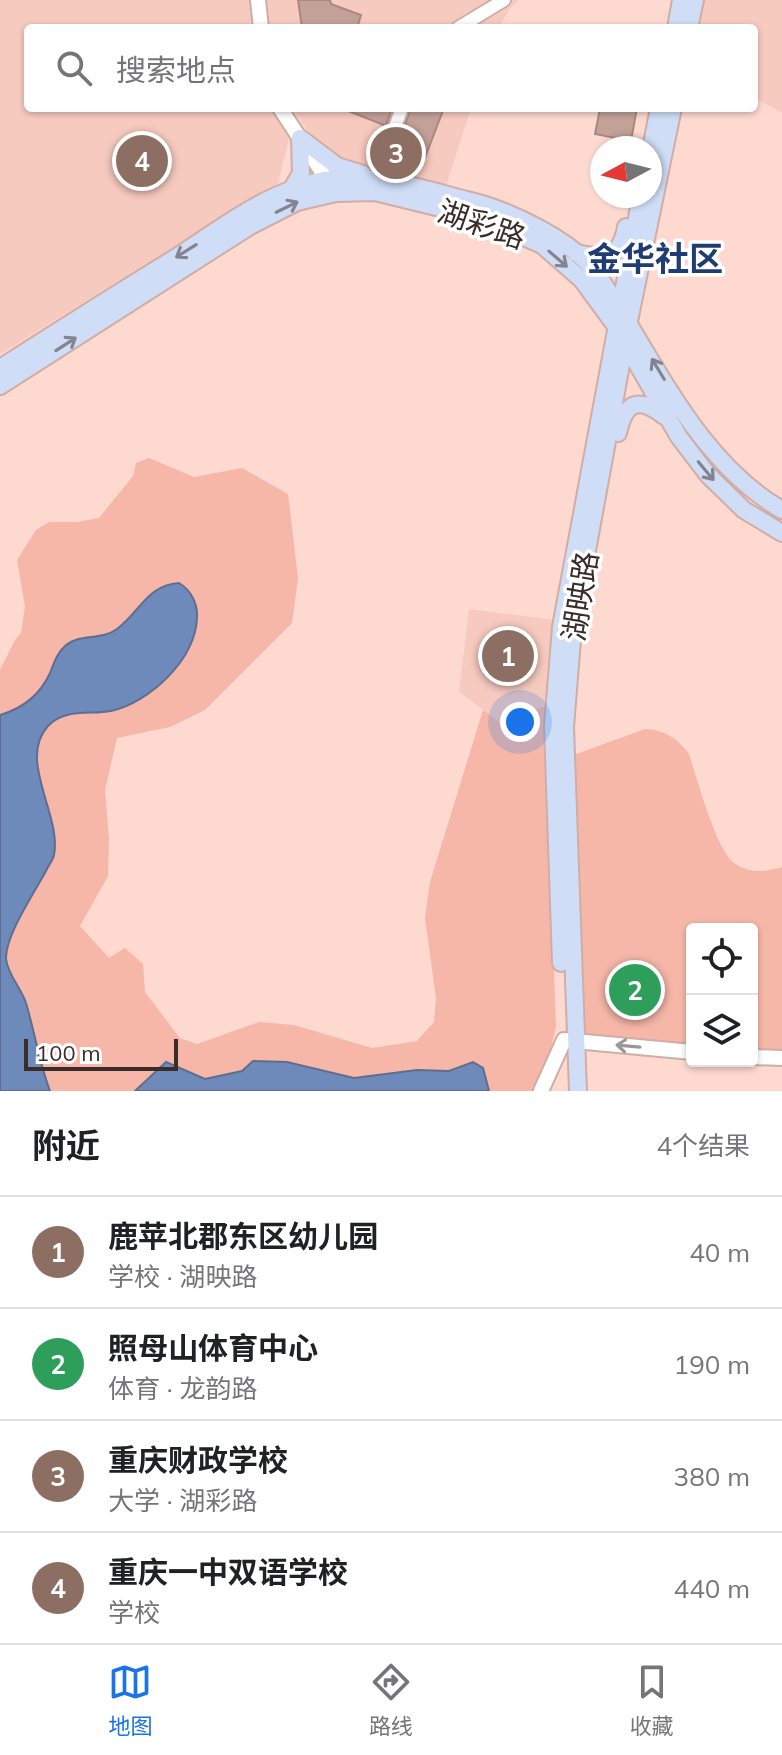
<!DOCTYPE html>
<html lang="zh">
<head>
<meta charset="utf-8">
<style>
  :root { --surface:#fff; --page:#f6f6f6; --text:#202124; --muted:#757577; --line:#e0e0e0; --accent:#1a73e8 }
  body { margin:0; font-family:Mulish,"Noto Sans SC",sans-serif; background:var(--page); color:var(--text) }
  .controls { position:absolute; right:24px; bottom:24px; display:grid; overflow:hidden; border-radius:8px; box-shadow:0 2px 6px #0004 }
  .controls button { width:72px; height:72px; display:grid; place-items:center; padding:0; border:0; border-bottom:2px solid var(--line); background:var(--surface); color:var(--text); font:40px sans-serif }
  .compass { position:absolute; left:590px; top:136px; width:72px; height:72px; border-radius:50%; background:var(--surface); box-shadow:0 2px 6px #0004; rotate:263deg }
  .scale { position:absolute; left:24px; bottom:20px; width:154px; box-sizing:border-box; padding-left:8px; border:4px solid #3a2c29; border-top:0; font-size:22px; line-height:28px; white-space:nowrap; color:#3a2c29; -webkit-text-stroke:6px #fff; paint-order:stroke }
  .you { position:absolute; left:520px; top:722px; width:28px; height:28px; margin:-20px; border:6px solid #fff; border-radius:50%; background:#1a73e8; box-shadow:0 0 0 12px #1a73e833 }
  .badge { display:grid; place-items:center; width:52px; height:52px; border-radius:50%; background:var(--accent); color:#fff; font-size:26px; font-weight:700 }
  .pin { position:absolute; translate:-50% -50%; border:4px solid #fff; box-shadow:0 2px 8px #0006 }
  .list { margin:0; padding:0; list-style:none }
  h2 { display:flex; justify-content:space-between; align-items:center; height:104px; margin:0; padding:0 32px; font-size:34px }
  h2 small { font-size:26px; font-weight:400; color:var(--muted) }
  .list li { display:grid; grid-template-columns:52px 1fr auto; gap:24px; align-items:center; box-sizing:border-box; height:112px; padding:0 32px; border-top:2px solid var(--line) }
  .list b { display:block; font-size:30px; white-space:nowrap }
  .list p { margin:0; font-size:26px; white-space:nowrap; color:var(--muted) }
  .list em { font-size:26px; font-style:normal; color:var(--muted) }
  .icon { flex:none; width:44px; height:44px; fill:none; stroke:currentColor; stroke-width:2; stroke-linecap:round; stroke-linejoin:round }
  .map { position:relative; flex:none; width:782px; height:1091px; overflow:hidden }
  .search { position:absolute; background:var(--surface); box-shadow:0 2px 6px #0004; left:24px; right:24px; top:24px; height:88px; display:flex; align-items:center; gap:20px; box-sizing:border-box; padding:0 28px; border-radius:8px; color:var(--muted); font-size:30px }
  .sheet { height:552px; background:var(--surface) }
  nav { display:flex; justify-content:space-around; align-items:center; box-sizing:border-box; height:112px; border-top:2px solid var(--line); background:var(--surface); font-size:22px; color:var(--muted) }
  nav a { display:grid; justify-items:center; gap:4px }
  nav .on { color:var(--accent) }
  .map>svg:first-child { display:block }
  .built { fill:#f7cabf }
  .green { fill:#f6b7a8 }
  .water { fill:#6e8abb; stroke:#5e6e8f; stroke-width:2 }
  .building { fill:#c3a199; stroke:#a98880; stroke-width:2 }
  .lines { fill:none; stroke-linecap:round; stroke-linejoin:round }
  .minor-casing { stroke:#d0ada5; stroke-width:16 }
  .tertiary-casing { stroke:#d0ada5; stroke-width:18 }
  .secondary-casing { stroke:#d0ada5; stroke-width:20 }
  .minor { stroke:#fff; stroke-width:12 }
  .tertiary { stroke:#fff; stroke-width:14 }
  .secondary { stroke:#cfddf7; stroke-width:16 }
  .oneway { stroke:#848490 }
  .oneway2 { stroke:#9c9694 }
  .labels { text-anchor:middle; dominant-baseline:central; stroke-width:7; stroke-linejoin:round; paint-order:stroke }
  .street-label { font-size:30px; fill:#3a2c29; stroke:#fff }
  .quarter-label { font-size:34px; font-weight:bold; fill:#203d73; stroke:#fff }
</style>
</head>
<body>
<div class="map">
<svg width="782" height="1091" viewBox="0 0 782 1091">
  <rect width="100%" height="100%" fill="#fed9d0"/>
  <!-- built -->
  <path class="built" d="M0,0h252l3,28h-227v80h244l17,31 -11,44 -278,171z
    M267,0h252l-8,7 -13,21h-228z
    M702,0h80v113l-28,-16v-69h-58z
    M292,108h179l-25,78 -78,-19 -23,-8 -21,-12 -16,-16z
    M469,609l87,11 -9,86 -35,8 -11,9 -42,-31z"/>
  <!-- green -->
  <path class="green" d="M149,458l45,19 48,-9 46,26 10,84 -6,45 -87,87 -35,17 -53,11 -12,52 4,49 -1,37 -28,50 29,32 16,-10 18,16 2,28 35,46 17,6 62,-22 35,3 78,23 45,-7 17,-19 2,-24 -11,-80 5,-36 53,-172 18,13 11,-9 35,-8 -2,22 11,298 -7,32 -14,33h-535v-421l15,-30 6,-7 4,-26 -8,-47 19,-30 13,-8h28l22,-4 34,-42 3,-13z
    M645,729c20,1 32,9 44,25 8,24 27,96 45,109 15,11 32,9 48,4v187l-30,-1v-124h-60v119l-102,-10 -11,-14 -8,-268z"/>
  <!-- water -->
  <path class="water" d="M179,583c12,7 19,21 18,35 -2,42 -47,84 -86,93 -21,4 -46,-3 -63,15 -31,34 14,89 6,129 -1,5 -6,11 -8,16 -12,22 -41,65 -40,88 2,16 15,29 20,44 9,30 13,59 24,88h-50v-376c24,-7 40,-20 50,-42 4,-10 7,-20 15,-27 14,-13 36,-5 52,-17 23,-17 30,-44 62,-46z
    M253,1061l34,1 67,16 63,-8 32,1 24,-9 10,6 6,23h-354l31,-29 39,17 37,-8z"/>
  <!-- building -->
  <path class="building" d="M298,0h32l1,4 30,11 -4,13h-55z
    M341,108h51l-6,18z
    M411,108h33l-20,52 -28,-11z
    M600,108h37l-6,33 -36,-7z"/>
  <g class="lines">
    <defs>
      <path id="minor" d="M458,28l46,-28
        M376,177l26,-69"/>
      <path id="tertiary" d="M258,0l3,28
        M280,108l51,78
        M752,1057l30,1
        M541,1091l23,-51 128,12"/>
      <path id="secondary" d="M676,28l5,-28
        M689,28l6,-28
        M300,138l37,28 26,8
        M650,154l9,-46
        M293,187l8,-14 -1,-35
        M576,253c29,6 44,7 50,-26
        M0,368c58,-37 116,-74 175,-110 46,-30 94,-68 150,-78 49,-8 95,8 142,20 40,9 106,40 130,74 56,81 97,185 185,236
        M0,386l250,-160 47,-24 39,-9 39,-1 106,26 61,27 40,35 33,45 64,112 29,38 36,35 38,23
        M618,433c7,-31 20,-37 46,-17
        M561,963l-8,-237 8,-99 80,-431
        M578,1091l-13,-364 8,-100 56,-306 44,-213"/>
    </defs>
    <!-- minor casing -->
    <use href="#minor" class="minor-casing"/>
    <!-- tertiary casing -->
    <use href="#tertiary" class="tertiary-casing"/>
    <!-- secondary casing -->
    <use href="#secondary" class="secondary-casing"/>
    <!-- minor -->
    <use href="#minor" class="minor"/>
    <!-- tertiary -->
    <use href="#tertiary" class="tertiary"/>
    <!-- secondary -->
    <use href="#secondary" class="secondary"/>
  </g>
  <!-- one-way arrows -->
  <defs><path id="oneway-shaft" d="M-6 0H5M1.5-3L5.5 0L1.5 3" fill="none" stroke-width="1.6" stroke-linecap="round" stroke-linejoin="round" transform="scale(2)"/></defs>
  <g class="oneway">
    <use href="#oneway-shaft" transform="translate(287 207) rotate(-26)"/>
    <use href="#oneway-shaft" transform="translate(186 251) rotate(148)"/>
    <use href="#oneway-shaft" transform="translate(558 259) rotate(41)"/>
    <use href="#oneway-shaft" transform="translate(66 344) rotate(-33)"/>
    <use href="#oneway-shaft" transform="translate(658 369) rotate(-121)"/>
    <use href="#oneway-shaft" transform="translate(706 471) rotate(50)"/>
  </g>
  <use class="oneway2" href="#oneway-shaft" transform="translate(628 1046) rotate(-175)"/>
  <g class="labels">
    <!-- street labels -->
    <g class="street-label">
      <text transform="translate(482 224) rotate(19)">湖彩路</text>
      <text transform="translate(580 596) rotate(-81)">湖映路</text>
    </g>
    <!-- quarter labels -->
    <g class="quarter-label">
      <text x="655" y="258">金华社区</text>
    </g>
  </g>
</svg>
<div class="controls">
<button><svg class="icon" aria-label="locate" viewBox="0 0 24 24"><circle cx="12" cy="12" r="6"/><path d="M12 2v4M12 18v4M2 12h4M18 12h4"/></svg></button>
<button><svg class="icon" aria-label="layers" viewBox="0 0 24 24"><path d="M12 4l9 5-9 5-9-5zM3 14l9 5 9-5"/></svg></button>
</div>
<svg class="compass" viewBox="-18 -18 36 36"><path d="M0-13l5 13h-10z" fill="#e53935"/><path d="M0 13l5-13h-10z" fill="#757577"/></svg>
<div class="scale">100 m</div>
<div class="you"></div>
<div class="pin badge" style="left:508px;top:656px;background:#8d6e63">1</div>
<div class="pin badge" style="left:635px;top:990px;background:#2e9e5b">2</div>
<div class="pin badge" style="left:396px;top:153px;background:#8d6e63">3</div>
<div class="pin badge" style="left:142px;top:161px;background:#8d6e63">4</div>
<div class="search"><svg class="icon" aria-label="search" viewBox="0 0 24 24"><circle cx="10" cy="10" r="6"/><path d="M15 15l6 6"/></svg>搜索地点</div>
</div>
<section class="sheet">
<h2>附近<small>4个结果</small></h2>
<ul class="list">
<li><span class="badge" style="background:#8d6e63">1</span><div><b>鹿苹北郡东区幼儿园</b><p>学校 · 湖映路</p></div><em>40 m</em></li>
<li><span class="badge" style="background:#2e9e5b">2</span><div><b>照母山体育中心</b><p>体育 · 龙韵路</p></div><em>190 m</em></li>
<li><span class="badge" style="background:#8d6e63">3</span><div><b>重庆财政学校</b><p>大学 · 湖彩路</p></div><em>380 m</em></li>
<li><span class="badge" style="background:#8d6e63">4</span><div><b>重庆一中双语学校</b><p>学校</p></div><em>440 m</em></li>
</ul>
</section>
<nav>
<a class="on"><svg class="icon" aria-label="map" viewBox="0 0 24 24"><path d="M3 6l6-2 6 2 6-2v14l-6 2-6-2-6 2zM9 4v14M15 6v14"/></svg>地图</a>
<a><svg class="icon" aria-label="directions" viewBox="0 0 24 24"><path d="M12 3l9 9-9 9-9-9zM9 14v-3h6M13 9l2 2-2 2"/></svg>路线</a>
<a><svg class="icon" aria-label="saved" viewBox="0 0 24 24"><path d="M7 4h10v16l-5-4-5 4z"/></svg>收藏</a>
</nav>
</body>
</html>
